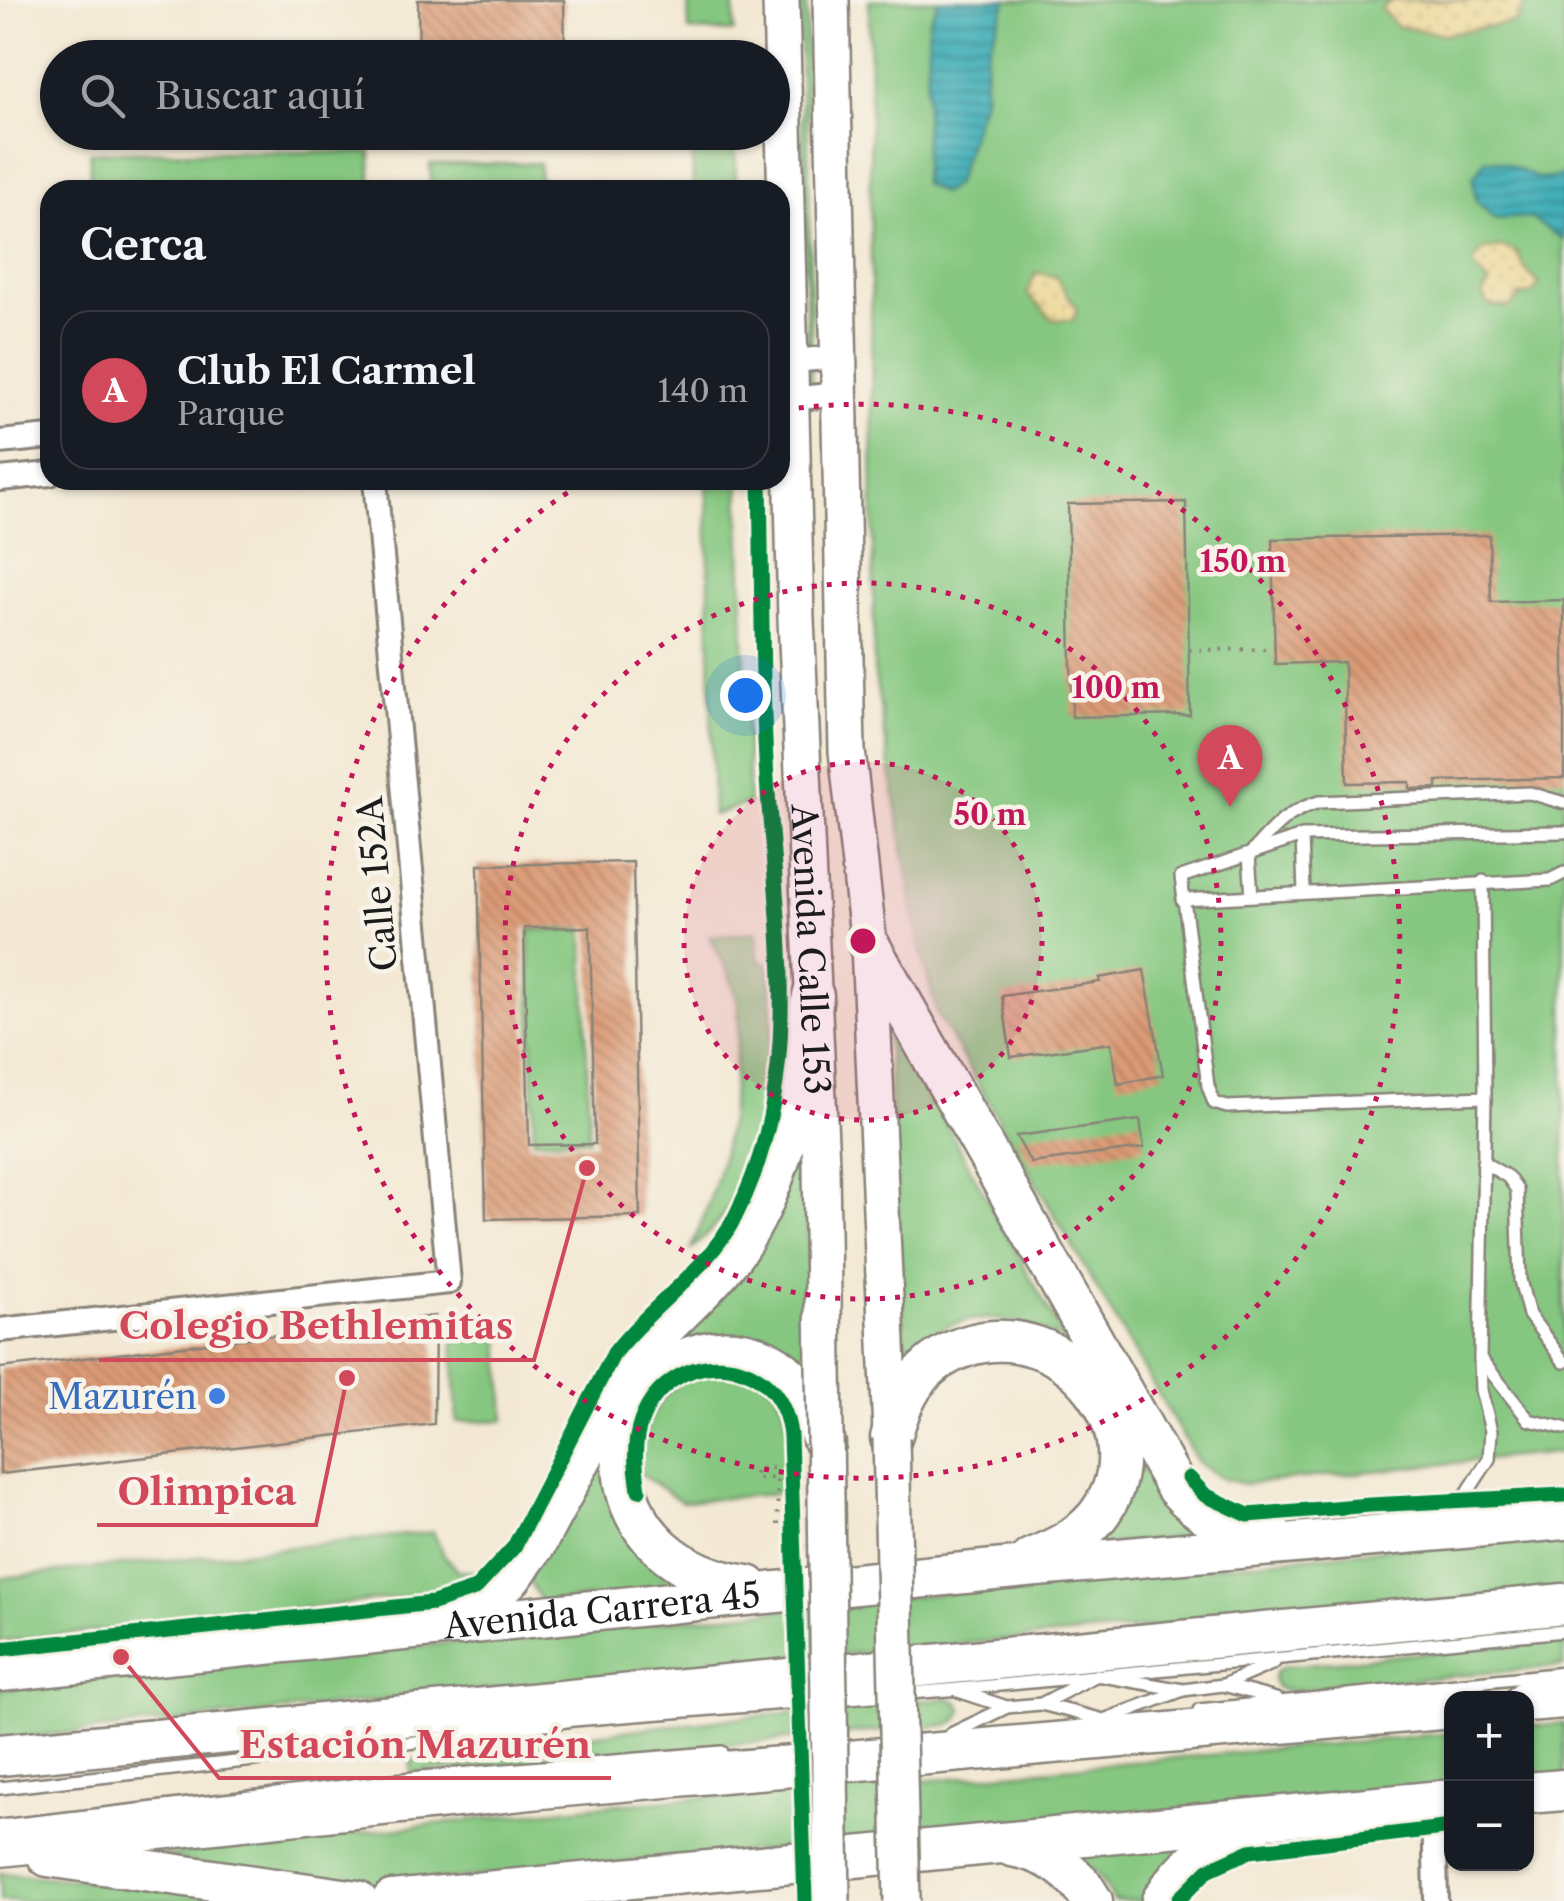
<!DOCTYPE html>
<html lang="es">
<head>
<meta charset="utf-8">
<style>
  :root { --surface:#171b24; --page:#242831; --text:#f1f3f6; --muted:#9ea1a6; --line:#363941; --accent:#d1495b }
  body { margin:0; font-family:"Libre Caslon Text",serif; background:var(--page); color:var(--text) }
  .controls { position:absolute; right:30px; bottom:30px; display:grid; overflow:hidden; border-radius:20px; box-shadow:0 2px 8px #0004 }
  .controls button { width:90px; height:90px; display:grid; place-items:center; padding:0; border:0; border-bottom:2px solid var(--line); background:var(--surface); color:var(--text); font:50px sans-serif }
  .you { position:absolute; left:745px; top:695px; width:35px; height:35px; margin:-25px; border:8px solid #fff; border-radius:50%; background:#1a73e8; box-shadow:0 0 0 15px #1a73e833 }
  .badge { display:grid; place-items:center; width:65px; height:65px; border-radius:50%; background:var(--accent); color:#fff; font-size:32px; font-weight:700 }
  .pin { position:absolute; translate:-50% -82px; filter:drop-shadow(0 2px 5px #0008) }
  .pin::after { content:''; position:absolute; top:52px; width:35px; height:30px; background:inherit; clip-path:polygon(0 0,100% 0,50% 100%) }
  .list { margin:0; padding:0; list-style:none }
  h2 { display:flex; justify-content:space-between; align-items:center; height:130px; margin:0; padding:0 40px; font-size:42px }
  h2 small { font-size:32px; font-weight:400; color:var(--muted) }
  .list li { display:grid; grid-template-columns:65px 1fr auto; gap:30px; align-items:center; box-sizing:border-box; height:160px; margin:0 20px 20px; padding:0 20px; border:2px solid var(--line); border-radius:30px }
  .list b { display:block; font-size:38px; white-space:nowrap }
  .list p { margin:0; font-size:32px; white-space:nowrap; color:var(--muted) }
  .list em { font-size:32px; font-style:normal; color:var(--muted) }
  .icon { flex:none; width:55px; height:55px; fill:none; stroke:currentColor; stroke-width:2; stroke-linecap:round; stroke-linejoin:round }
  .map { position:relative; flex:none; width:1564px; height:1901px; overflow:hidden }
  .search { position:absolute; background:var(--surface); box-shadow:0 2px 8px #0004; left:40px; top:40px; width:750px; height:110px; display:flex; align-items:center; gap:25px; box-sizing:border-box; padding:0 35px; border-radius:55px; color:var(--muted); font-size:38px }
  .panel { position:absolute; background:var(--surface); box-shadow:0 2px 8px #0004; left:40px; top:180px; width:750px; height:310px; border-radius:30px }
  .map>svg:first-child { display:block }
  .green { fill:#85c780; stroke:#50724e; stroke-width:2.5 }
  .sand { fill:url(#sand-dots); stroke:#857b5d; stroke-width:2.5 }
  .water { fill:url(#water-rules); stroke:#2c646a; stroke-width:2.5 }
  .building { fill:url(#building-back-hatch); fill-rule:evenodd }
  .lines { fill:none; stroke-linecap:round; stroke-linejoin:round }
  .lane-casing { stroke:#888278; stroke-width:16 }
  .street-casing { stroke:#888278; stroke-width:28 }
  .primary-casing { stroke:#888278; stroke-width:40 }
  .highway-casing { stroke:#888278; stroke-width:45 }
  .path { stroke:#888278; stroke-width:4; stroke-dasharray:2.5 8; stroke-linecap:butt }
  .lane { stroke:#fff; stroke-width:11 }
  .street { stroke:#fff; stroke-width:22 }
  .primary { stroke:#fff; stroke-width:35 }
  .highway { stroke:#fff; stroke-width:40 }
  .primary-bridge-casing { stroke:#888278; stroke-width:40; stroke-linecap:butt }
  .primary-bridge { stroke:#fff; stroke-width:35 }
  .cycleway-casing { stroke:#f7f3e8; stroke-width:21 }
  .cycleway { stroke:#00873e; stroke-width:15 }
  .ring { fill:none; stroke:#c2185b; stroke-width:5; stroke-dasharray:5 10 }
  .shop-dot { fill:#3f7fe0; stroke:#f7f3e8; stroke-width:4 }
  .labels { text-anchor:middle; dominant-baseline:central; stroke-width:9; stroke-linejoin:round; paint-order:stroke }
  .street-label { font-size:35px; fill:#1c1c1c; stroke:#f7f3e8 }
  .shop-label { font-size:35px; fill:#366cbe; stroke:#f7f3e8; text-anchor:end }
  .centre { fill:#c2185b; stroke:#f7f3e8; stroke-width:5 }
  .ring-label { font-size:30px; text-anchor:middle; font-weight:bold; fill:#c2185b; stroke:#f7f3e8; stroke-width:9; stroke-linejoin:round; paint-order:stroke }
  .leader { fill:none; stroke:#d1495b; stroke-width:4 }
  .callout-dot { fill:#d1495b; stroke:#f7f3e8; stroke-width:4 }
  .callout-label { font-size:38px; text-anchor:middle; font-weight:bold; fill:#d1495b; stroke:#f7f3e8; stroke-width:9; stroke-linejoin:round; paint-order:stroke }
</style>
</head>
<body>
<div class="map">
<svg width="1564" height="1901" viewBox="0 0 1564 1901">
  <defs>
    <pattern id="sand-dots" width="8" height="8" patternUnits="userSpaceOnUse" patternTransform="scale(2.5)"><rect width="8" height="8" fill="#eeda9e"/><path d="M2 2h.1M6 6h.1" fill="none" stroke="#ccba88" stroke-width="1.8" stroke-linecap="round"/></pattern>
    <pattern id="water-rules" width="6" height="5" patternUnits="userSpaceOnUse" patternTransform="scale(2.5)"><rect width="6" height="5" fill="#3cadb7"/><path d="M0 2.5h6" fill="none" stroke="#328c94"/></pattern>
    <pattern id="building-back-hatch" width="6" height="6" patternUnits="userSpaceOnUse" patternTransform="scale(2.5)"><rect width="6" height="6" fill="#db9b77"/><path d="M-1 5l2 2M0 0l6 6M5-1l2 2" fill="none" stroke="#b17e61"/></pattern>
  </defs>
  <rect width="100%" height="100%" fill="#f7f3e8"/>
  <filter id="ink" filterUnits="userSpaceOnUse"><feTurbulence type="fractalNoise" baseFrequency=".01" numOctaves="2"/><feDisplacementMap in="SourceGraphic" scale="20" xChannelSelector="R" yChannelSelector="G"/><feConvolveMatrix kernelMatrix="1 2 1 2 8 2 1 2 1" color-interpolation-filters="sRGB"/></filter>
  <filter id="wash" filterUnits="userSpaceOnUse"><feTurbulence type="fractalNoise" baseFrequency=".0048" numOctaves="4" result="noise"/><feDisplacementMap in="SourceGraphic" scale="40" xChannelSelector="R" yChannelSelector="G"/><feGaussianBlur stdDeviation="2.25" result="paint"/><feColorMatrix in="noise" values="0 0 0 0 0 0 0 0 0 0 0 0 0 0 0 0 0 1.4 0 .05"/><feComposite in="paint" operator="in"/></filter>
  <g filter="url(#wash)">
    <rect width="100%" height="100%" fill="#f3e8d3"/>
    <!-- green -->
    <path class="green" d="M688,0h46v32l-45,-1z
      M799,0h7l6,392h-4z
      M869,0h695v1452l-319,32 -22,-5 -24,-15 -262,-451 -18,-69 -45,-274z
      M692,133h43l1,57h-43z
      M90,152h281v38h-281z
      M539,163l1,27h-109l-1,-26z
      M707,480h32l10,323 -36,12z
      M584,929l5,210 -55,1 -5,-210z
      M757,932l1,29 13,3c4,80 -1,185 -49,253 -9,12 -21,23 -32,34 29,-67 40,-116 45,-188 2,-20 6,-44 2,-63 -5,-24 -16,-43 -28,-64z
      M886,1015l180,327c-58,-30 -110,-35 -161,11z
      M805,1130l7,252 -30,-33 -133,14z
      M500,1338l5,82 -48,2 -4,-81z
      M718,1366c12,3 28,4 39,9 40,21 33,79 35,117l-110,10 -46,-31 -1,-22 29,-62z
      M613,1415l50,159 21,15 -142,14 -15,-26z
      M1124,1442l43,60 44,32 -129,13z
      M1564,1531v61l-811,70 -753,78v-52z
      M433,1532l11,23 13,16 26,1 -20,14 -22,7 -441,49v-64z
      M1564,1639v27l-276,25 -11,-3 -4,-9 3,-8 10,-5z
      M947,1698l10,3 6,9 -5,10 -10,5 -536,48 -2,-12c179,-29 357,-48 537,-63z
      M1564,1723v55l-37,4v-56z
      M1451,1733v55l-1080,98 -107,-10 -107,-20 435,-50 328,-25z
      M1195,1842l-45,59h-36l-18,-29 -31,-19z
      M0,1873l278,24 -30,4h-248z"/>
    <!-- sand -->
    <path class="sand" d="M1393,0h133l-10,22 -72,12 -48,-8 -15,-18z
      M1502,247l15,5 8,17 14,15 -6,9 -13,3 -11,12 -20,-3 -7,-10 8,-12 -11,-9 -6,-11 9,-12z
      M1036,272l20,5 21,32 -4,11h-20l-26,-26z"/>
    <!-- water -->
    <path class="water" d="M939,0h68l-21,55 -2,41 -29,89 -13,8 -19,-9 6,-164z
      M1485,160c36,0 47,31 79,13v67l-35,-23 -34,2 -19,-18 -3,-23z"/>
    <g id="blocks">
      <!-- building -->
      <path class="building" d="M418,0h146l1,58h-146z
        M1186,502l4,213 -118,2 -4,-213z
        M1489,535l2,67 73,-2v178l-127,3v7l-27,1v-7l-63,1 -3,-121 -69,2 -3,-125z
        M633,862l7,354 -154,3 -8,-354zM590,927l5,217 -66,1 -5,-217z
        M1144,970l19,105 -45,9 -7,-41 -100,14 -9,-61 98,-14 -1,-4z
        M1140,1120l4,28 -113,15 -15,-27z
        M435,1316l-1,108 -434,50v-106z"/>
    </g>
  </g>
  <g filter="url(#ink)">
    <use href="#blocks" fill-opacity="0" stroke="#888278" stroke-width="2.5"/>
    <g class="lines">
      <defs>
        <path id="lane" d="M1302,836l2,57
          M1252,896l-3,-41c23,-25 36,-43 70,-53l211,-9 34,10
          M1182,900l368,-20 14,-7
          M1485,1097l-258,10 -13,-4 -6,-17 -27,-209 121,-41 262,-4
          M1483,1162l25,15 9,13 3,90 9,35 35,47
          M1480,1358l49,62 35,8
          M1449,1521l40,-62 2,-28 -10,-41 -1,-32 5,-261 -2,-216
          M1274,1663l-51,22 53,14
          M1097,1675l86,15 -79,30 -63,-16z
          M1183,1690l40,-5
          M1007,1707l34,-3
          M1199,1710l365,-37
          M951,1734l56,-27 -49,-16
          M0,1788l400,-44 174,-24 374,-30 616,-59
          M0,1826l421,-49 301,-25"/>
        <path id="street" d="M780,362l58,-5
          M780,400l59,-6
          M0,442l50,-5
          M0,479l50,-5
          M0,1330l449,-48 -74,-802
          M1434,1802l2,99"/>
        <g id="primary">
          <path id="s1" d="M781,0l15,619 25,545"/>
          <path d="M831,0l16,751 22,194 22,487"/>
        </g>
        <g id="highway">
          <path d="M869,945l307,542c27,30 55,45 96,48"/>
          <path d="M891,1438c11,-43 29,-76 73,-91 103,-35 199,89 132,171 -18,21 -41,31 -65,41"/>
          <path d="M748,1586c-66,-9 -122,-51 -125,-121 -1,-19 3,-42 12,-59 29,-54 100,-75 149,-34 21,18 31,47 41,72"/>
          <path d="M461,1625l51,-49 24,-33 96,-180c28,-37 65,-63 94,-100 60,-74 71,-176 87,-267"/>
          <path id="s2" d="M0,1671l994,-101 570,-51"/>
          <path d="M1526,1701l38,-3"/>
          <path d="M0,1755l1564,-151"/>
          <path d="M1526,1793l38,-3"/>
          <path d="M0,1846l541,-58 911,-80"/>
          <path d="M1012,1846c35,6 63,24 80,55"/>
          <path d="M48,1856l309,45"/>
          <path d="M392,1901l1060,-101"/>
          <path d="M1162,1901c22,-36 49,-57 88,-69"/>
        </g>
      </defs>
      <!-- lane casing -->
      <use href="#lane" class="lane-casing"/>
      <!-- street casing -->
      <use href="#street" class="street-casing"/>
      <!-- primary casing -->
      <use href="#primary" class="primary-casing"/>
      <!-- highway casing -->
      <use href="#highway" class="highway-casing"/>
      <!-- path -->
      <path class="path" d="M1189,650l86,-1
        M778,1525l-1,-47 -22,1v-10l36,-2"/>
      <!-- lane -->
      <use href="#lane" class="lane"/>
      <!-- street -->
      <use href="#street" class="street"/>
      <!-- primary -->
      <use href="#primary" class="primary"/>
      <!-- highway -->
      <use href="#highway" class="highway"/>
      <defs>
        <path id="primary-bridge" d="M821,1164l11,737
          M891,1438l11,463"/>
      </defs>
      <!-- primary-bridge casing -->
      <use href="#primary-bridge" class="primary-bridge-casing"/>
      <!-- primary-bridge -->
      <use href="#primary-bridge" class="primary-bridge"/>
      <defs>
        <path id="cycleway" d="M1189,1478l16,17 43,20 122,-10 194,-10
          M639,1490c-3,-20 -6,-41 0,-62 23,-83 141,-84 151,7l15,466
          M0,1649l433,-46 42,-14 39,-42 100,-194c37,-48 92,-81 121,-136 74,-143 39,-302 31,-456 -5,-93 -4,-187 -6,-281
          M1179,1899l29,-29 42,-19 202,-24"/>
      </defs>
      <!-- cycleway casing -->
      <use href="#cycleway" class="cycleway-casing"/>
      <!-- cycleway -->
      <use href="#cycleway" class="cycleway"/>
    </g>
  </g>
  <!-- distance rings -->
  <circle cx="863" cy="941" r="179" fill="#c2185b" fill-opacity=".12"/>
  <g class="ring">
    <circle cx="863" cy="941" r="179"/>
    <circle cx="863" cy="941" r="358"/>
    <path d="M784 410A537 537 0 1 1 586 481"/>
  </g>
  <!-- markers -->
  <circle class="shop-dot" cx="217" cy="1396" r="10"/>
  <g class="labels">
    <!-- street labels -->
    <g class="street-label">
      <text transform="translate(377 884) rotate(-95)">Calle 152A</text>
      <text stroke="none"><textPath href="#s1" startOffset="950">Avenida Calle 153</textPath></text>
      <text stroke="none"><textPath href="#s2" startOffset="605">Avenida Carrera 45</textPath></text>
    </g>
    <!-- shop labels -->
    <g class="shop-label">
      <text x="197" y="1396">Mazurén</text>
    </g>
  </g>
  <circle cx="863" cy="941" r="15" class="centre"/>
  <g class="ring-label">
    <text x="1243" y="572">150 m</text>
    <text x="1116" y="698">100 m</text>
    <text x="990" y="825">50 m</text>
  </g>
  <!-- callouts -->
  <path class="leader" d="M587 1168L534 1360H99M347 1378L316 1525H97M121 1657L219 1778H611"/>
  <g class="callout-dot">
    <circle cx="587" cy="1168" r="10"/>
    <circle cx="347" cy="1378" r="10"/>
    <circle cx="121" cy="1657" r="10"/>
  </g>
  <g class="callout-label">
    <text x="316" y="1339">Colegio Bethlemitas</text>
    <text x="207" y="1505">Olimpica</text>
    <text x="415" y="1758">Estación Mazurén</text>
  </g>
</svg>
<div class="controls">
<button>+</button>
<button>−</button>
</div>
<div class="you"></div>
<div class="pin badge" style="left:1230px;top:807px">A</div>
<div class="search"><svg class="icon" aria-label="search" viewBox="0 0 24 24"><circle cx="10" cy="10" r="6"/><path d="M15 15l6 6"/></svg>Buscar aquí</div>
<section class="panel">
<h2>Cerca<small></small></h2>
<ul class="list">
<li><span class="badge">A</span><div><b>Club El Carmel</b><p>Parque</p></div><em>140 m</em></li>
</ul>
</section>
</div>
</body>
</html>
